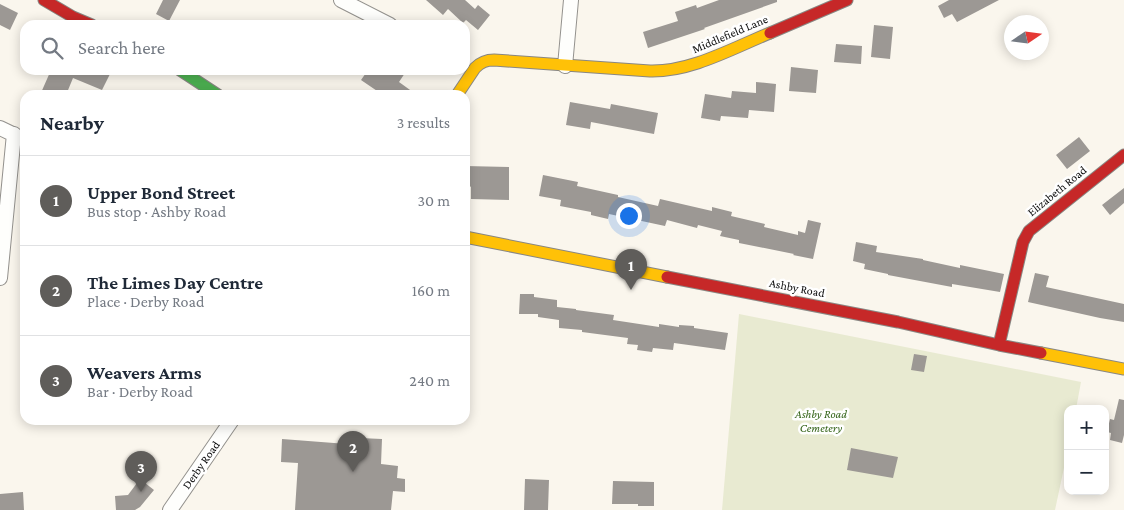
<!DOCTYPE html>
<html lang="en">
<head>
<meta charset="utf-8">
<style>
  :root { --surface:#fff; --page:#f2f2f3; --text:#1f2937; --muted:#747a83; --line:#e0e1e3; --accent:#5f5d5a }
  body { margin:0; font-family:"Crimson Pro",serif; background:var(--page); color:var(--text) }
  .controls { position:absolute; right:15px; bottom:15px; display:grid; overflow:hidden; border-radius:10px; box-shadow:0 2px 12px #0003 }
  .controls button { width:45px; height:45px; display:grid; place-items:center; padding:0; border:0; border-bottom:1px solid var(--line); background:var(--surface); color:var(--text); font:25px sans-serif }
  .compass { position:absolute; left:1004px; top:15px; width:45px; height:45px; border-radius:50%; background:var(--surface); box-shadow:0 2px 12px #0003; rotate:77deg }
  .you { position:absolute; left:628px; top:215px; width:18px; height:18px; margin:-12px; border:4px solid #fff; border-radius:50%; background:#1a73e8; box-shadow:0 0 0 8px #1a73e833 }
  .badge { display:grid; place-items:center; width:32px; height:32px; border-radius:50%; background:var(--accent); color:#fff; font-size:16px; font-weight:700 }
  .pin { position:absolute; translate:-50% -41px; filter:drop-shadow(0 1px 2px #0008) }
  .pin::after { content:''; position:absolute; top:26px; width:18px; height:15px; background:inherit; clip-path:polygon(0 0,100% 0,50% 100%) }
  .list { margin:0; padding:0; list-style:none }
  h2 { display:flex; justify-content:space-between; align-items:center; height:65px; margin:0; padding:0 20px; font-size:21px }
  h2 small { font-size:16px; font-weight:400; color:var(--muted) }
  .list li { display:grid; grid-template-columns:32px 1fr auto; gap:15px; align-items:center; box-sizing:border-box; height:90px; padding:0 20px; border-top:1px solid var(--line) }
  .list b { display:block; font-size:19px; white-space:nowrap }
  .list p { margin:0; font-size:16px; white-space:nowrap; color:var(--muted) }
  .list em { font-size:16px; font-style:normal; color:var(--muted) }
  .icon { flex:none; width:28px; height:28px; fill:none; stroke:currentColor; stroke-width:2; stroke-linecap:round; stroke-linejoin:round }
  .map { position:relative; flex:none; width:1124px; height:510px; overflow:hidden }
  .search { position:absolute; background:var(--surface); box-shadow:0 2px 12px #0003; left:20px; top:20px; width:450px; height:55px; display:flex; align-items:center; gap:12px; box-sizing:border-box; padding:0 18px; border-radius:15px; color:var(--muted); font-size:19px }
  .panel { position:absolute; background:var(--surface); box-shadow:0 2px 12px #0003; left:20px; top:90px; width:450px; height:335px; border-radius:15px }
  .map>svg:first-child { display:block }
  .cemetery { fill:#e8ead1 }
  .building { fill:#9c9894 }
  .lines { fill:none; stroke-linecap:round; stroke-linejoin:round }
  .street-casing { stroke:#93918d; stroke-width:16 }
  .fast-casing { stroke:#898783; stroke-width:13 }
  .slow-casing { stroke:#898783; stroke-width:13 }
  .jam-casing { stroke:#898783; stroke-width:13 }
  .street { stroke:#fefefc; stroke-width:14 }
  .fast { stroke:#4caf50; stroke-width:11 }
  .slow { stroke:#ffc107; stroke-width:11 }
  .jam { stroke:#c62828; stroke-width:11 }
  .labels { text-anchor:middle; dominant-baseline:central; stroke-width:5; stroke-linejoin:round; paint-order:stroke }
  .street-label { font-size:12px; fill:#0b0b0b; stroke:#fff }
  .park-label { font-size:12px; font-style:italic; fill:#356419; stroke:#fff }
</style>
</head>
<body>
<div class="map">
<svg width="1124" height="510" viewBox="0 0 1124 510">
  <rect width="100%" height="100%" fill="#faf6ed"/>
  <!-- cemetery -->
  <path class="cemetery" d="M739,314l342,68 -5,27h-8v40l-13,61h-333z"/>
  <!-- building -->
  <path class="building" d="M163,0h17l-11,21 -13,-7z
    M426,0h39l10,9 3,-4 12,10 -12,15 -12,-10 -3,3 -15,-14 -5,6z
    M719,0h58v2l-73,26 1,1 -57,19 -5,-16 35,-11 -3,-9 21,-7 1,3z
    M949,0h50l-42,22 -5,-8 -8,4 -6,-12z
    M0,4l18,9 -8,17 -10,-5z
    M874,25l19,2 -3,32 -19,-2z
    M836,44l26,2 -1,18 -27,-2z
    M791,67l27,3 -2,23 -27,-2z
    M51,70h61l-10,20 -29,-12 -7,17h-26z
    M368,70h39l-8,12 18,13h-34l-22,-15z
    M756,82l20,2 -2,28 -25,-2 -1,8 -27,-2 -1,5 -19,-3 4,-24 26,4 1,-7 24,2z
    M570,102l40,7 1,-5 47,9 -4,21 -63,-12 -1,7 -24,-4z
    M1079,137l11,14 -23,18 -11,-14z
    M465,166l44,1v33l-38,-1v-12l-6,-5z
    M543,175l35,7 -1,4 41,9v2l40,9 2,-7 52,12v-4l20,5 -1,4 34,8 -1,3 34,8v-4l7,2 3,-13 13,3 -8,36 -20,-4 1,-1 -55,-11v-3l-19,-4 2,-5 -24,-6 -1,3 -30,-8 -2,6 -56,-12 -1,5 -17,-4v-3l-31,-6 1,-6 -22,-4z
    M1124,188v15l-14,12 -8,-10z
    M856,242l21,4 -1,6 47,7v1l37,8v-3l44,9 -4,18 -48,-8v3l-64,-12v-1l-24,-5 1,-5 -12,-3z
    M1035,273l14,3 -3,11 78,17v18l-24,-4 -72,-16z
    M520,294h14v3l23,3v7l19,2v1l38,5 -1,5 46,7v-3l20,3v-2l15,1v2l34,5 -3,17 -51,-7 -1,7 -20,-2 -1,4 -15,-2 1,-5 -11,-1 1,-6 -46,-6v-2l-23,-2v-8l-21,-3v-3h-19z
    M914,354l13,2 -3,16 -13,-2z
    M1119,399l5,1v35l-2,8 -12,-3 1,-7 -4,-1 3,-13 4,1z
    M360,438l22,1 -1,25 17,2 -1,12 8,1v13l-12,-1 -2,19h-96l3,-47 -17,-1 1,-23 78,6z
    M851,448l47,9 -5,21 -46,-8z
    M140,479l14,11 -14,17 -5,3h-19l-1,-14 13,-1z
    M525,479l24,1 -1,30h-24z
    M613,481l41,1v24h-16v-2h-26z
    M23,492l1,18h-24v-16z"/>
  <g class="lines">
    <defs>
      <path id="street" d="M341,0l49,25
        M565,66l6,-66
        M0,128l25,12
        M0,278l14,-144
        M170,510l62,-90"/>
      <path id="fast" d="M180,70l38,25"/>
      <path id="slow" d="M457,95l18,-27c6,-6 11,-8 19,-8l156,11c41,1 83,-23 120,-38
        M465,237l202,40
        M1041,353l83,16"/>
      <path id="jam" d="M44,0l29,17 19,8
        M770,33l77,-33
        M667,277l231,45 101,23 42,8
        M999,345l24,-103 6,-11 95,-76"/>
    </defs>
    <!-- street casing -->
    <use href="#street" class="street-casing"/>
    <!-- fast casing -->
    <use href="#fast" class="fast-casing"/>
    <!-- slow casing -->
    <use href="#slow" class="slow-casing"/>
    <!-- jam casing -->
    <use href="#jam" class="jam-casing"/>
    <!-- street -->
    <use href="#street" class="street"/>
    <!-- fast -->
    <use href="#fast" class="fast"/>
    <!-- slow -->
    <use href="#slow" class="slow"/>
    <!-- jam -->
    <use href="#jam" class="jam"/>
  </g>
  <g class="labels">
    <!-- street labels -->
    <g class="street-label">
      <text transform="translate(730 34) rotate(-23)">Middlefield Lane</text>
      <text transform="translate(1057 191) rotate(-39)">Elizabeth Road</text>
      <text transform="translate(797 288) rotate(11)">Ashby Road</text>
      <text transform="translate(201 465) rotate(-55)">Derby Road</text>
    </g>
    <!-- park labels -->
    <g class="park-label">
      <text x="821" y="414">Ashby Road<tspan x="821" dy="14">Cemetery</tspan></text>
    </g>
  </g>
</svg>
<div class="controls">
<button>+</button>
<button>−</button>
</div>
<svg class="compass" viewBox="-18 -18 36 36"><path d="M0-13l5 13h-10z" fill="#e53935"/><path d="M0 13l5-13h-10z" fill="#747a83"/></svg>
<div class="you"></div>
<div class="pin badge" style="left:631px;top:290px">1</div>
<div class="pin badge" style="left:353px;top:472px">2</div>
<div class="pin badge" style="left:141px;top:492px">3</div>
<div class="search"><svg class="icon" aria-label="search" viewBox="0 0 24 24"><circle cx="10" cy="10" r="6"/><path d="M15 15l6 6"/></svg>Search here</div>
<section class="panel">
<h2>Nearby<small>3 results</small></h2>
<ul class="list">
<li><span class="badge">1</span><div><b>Upper Bond Street</b><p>Bus stop · Ashby Road</p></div><em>30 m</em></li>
<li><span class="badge">2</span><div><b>The Limes Day Centre</b><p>Place · Derby Road</p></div><em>160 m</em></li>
<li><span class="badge">3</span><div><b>Weavers Arms</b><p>Bar · Derby Road</p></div><em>240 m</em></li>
</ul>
</section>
</div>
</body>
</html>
